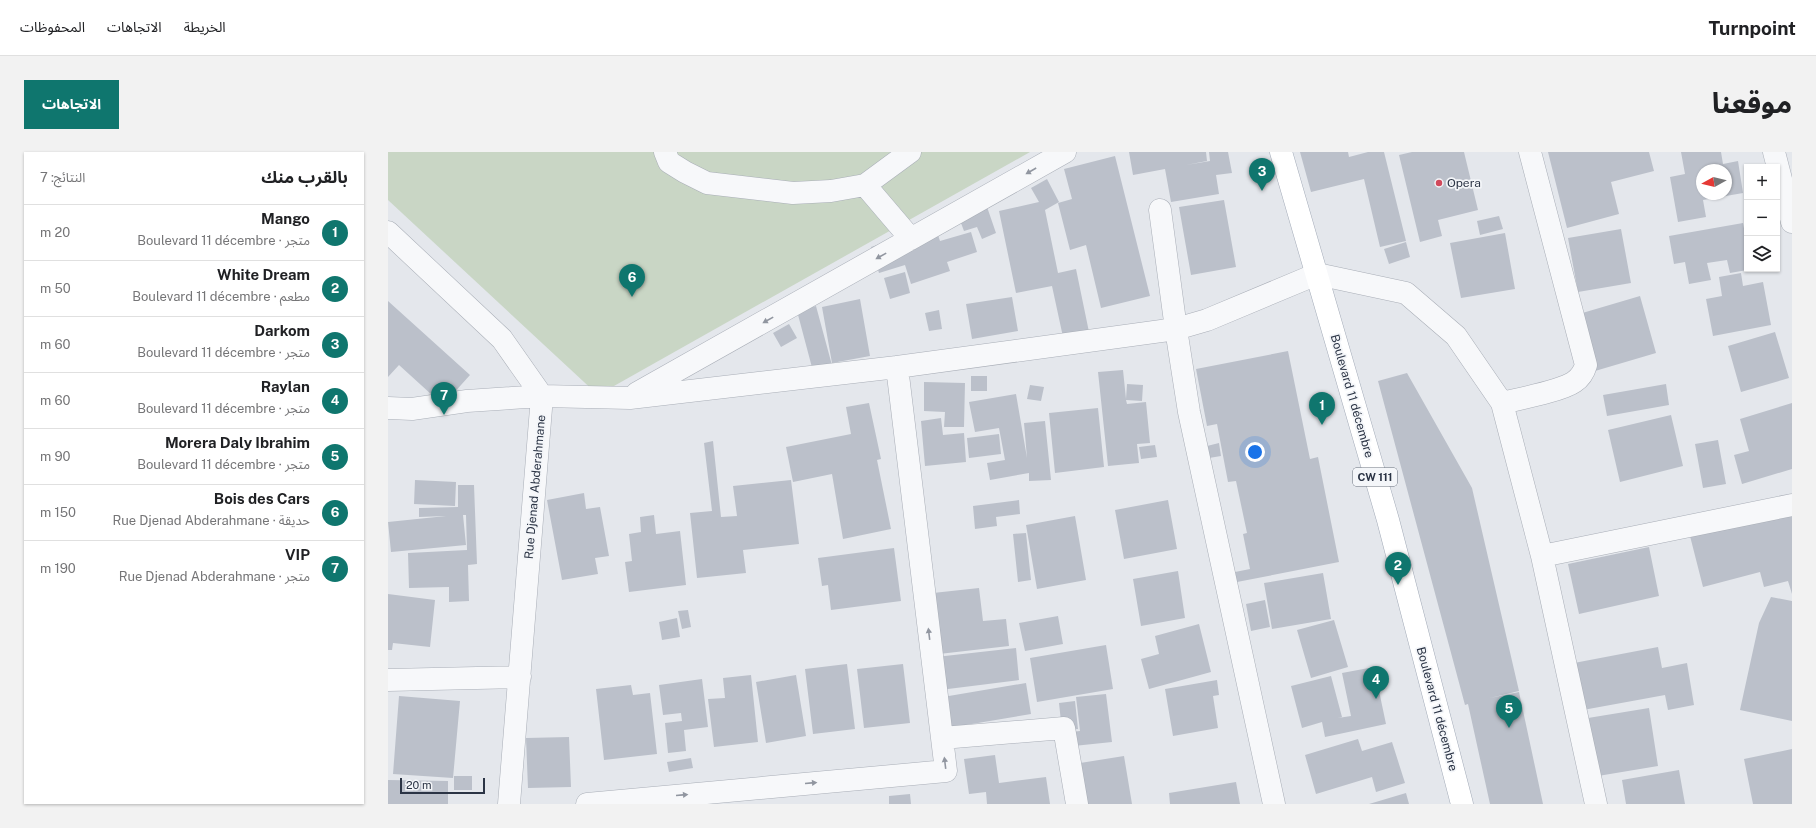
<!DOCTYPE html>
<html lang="ar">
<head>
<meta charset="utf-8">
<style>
  :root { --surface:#fff; --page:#f2f2f2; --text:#202124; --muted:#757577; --line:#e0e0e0; --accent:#0f766e }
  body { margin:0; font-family:"Public Sans","Noto Sans Arabic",sans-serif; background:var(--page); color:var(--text); direction:rtl }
  .controls { position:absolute; right:12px; top:12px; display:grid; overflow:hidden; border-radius:0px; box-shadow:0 1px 3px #0004 }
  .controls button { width:36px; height:36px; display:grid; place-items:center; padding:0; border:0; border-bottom:1px solid var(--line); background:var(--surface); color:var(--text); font:20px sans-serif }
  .compass { position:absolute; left:1308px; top:12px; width:36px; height:36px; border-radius:50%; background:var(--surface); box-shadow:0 1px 3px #0004; rotate:262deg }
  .scale { position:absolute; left:12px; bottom:10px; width:85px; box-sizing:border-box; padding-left:4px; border:2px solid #2b3445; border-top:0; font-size:11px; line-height:14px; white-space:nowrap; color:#2b3445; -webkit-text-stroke:3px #f4f6f9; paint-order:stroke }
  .you { position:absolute; left:867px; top:300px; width:14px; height:14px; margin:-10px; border:3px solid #fff; border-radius:50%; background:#1a73e8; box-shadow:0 0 0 6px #1a73e833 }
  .badge { display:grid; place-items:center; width:26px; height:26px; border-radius:50%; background:var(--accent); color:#fff; font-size:13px; font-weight:700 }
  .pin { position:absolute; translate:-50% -33px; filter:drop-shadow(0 1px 2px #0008) }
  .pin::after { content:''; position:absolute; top:21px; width:14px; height:12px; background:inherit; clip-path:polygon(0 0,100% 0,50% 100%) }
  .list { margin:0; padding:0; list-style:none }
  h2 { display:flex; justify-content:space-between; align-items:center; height:52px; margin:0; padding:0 16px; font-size:17px }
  h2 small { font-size:13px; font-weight:400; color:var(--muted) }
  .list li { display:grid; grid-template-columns:26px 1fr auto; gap:12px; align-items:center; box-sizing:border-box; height:56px; padding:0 16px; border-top:1px solid var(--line) }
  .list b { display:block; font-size:15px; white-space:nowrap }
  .list p { margin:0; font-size:13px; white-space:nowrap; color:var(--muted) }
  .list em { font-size:13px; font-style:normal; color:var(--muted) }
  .icon { flex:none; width:22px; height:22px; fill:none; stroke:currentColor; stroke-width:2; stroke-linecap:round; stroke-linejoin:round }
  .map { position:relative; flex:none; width:1404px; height:652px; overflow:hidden; direction:ltr; border-radius:0px }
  header { display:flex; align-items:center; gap:24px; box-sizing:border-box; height:56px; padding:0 20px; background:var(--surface); border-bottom:1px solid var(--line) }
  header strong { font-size:19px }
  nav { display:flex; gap:22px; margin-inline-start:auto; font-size:14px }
  .intro { display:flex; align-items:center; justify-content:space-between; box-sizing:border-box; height:96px; padding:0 24px }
  h1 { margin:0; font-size:28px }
  .button { padding:10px 18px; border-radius:0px; background:var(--accent); color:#fff; font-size:14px; font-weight:700 }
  main { display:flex; gap:24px; padding:0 24px }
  aside { flex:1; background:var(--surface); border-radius:0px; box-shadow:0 1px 3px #0004 }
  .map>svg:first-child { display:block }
  .green { fill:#c9d6c5 }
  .building { fill:#bbc0ca; fill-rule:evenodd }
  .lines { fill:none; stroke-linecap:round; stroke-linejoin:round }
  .minor-casing { stroke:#a9aeb7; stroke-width:23 }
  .major-casing { stroke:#a3abb8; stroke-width:23 }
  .minor { stroke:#f7f8fa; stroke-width:22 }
  .major { stroke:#fff; stroke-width:22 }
  .oneway { fill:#9196a0 }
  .poi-dot { fill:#d1495b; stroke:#f4f6f9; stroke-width:1.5 }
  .labels { text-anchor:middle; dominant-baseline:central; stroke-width:3.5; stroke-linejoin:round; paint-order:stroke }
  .shield { fill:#f4f6f9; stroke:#676e7b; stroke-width:1 }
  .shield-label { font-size:11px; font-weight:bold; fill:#2b3445 }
  .poi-label { font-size:12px; fill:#2b3445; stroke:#f4f6f9; text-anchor:start }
  .street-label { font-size:12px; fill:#2b3445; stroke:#f4f6f9 }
</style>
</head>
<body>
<header>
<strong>Turnpoint</strong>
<nav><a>الخريطة</a><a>الاتجاهات</a><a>المحفوظات</a></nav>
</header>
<div class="intro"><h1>موقعنا</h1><a class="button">الاتجاهات</a></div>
<main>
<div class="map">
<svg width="1404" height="652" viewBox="0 0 1404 652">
  <rect width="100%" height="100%" fill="#e4e7ec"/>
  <!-- green -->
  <path class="green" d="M0,0h642l-432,243 -210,-195z"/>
  <!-- building -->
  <path class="building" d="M741,0h77l1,9 -21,4 24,-4 -1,-9h19l4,21 -16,2 3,19 -48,8 -6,-33 -32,6z
    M912,0h48l1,5 19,-5h16l22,89 -26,6 -16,-68 -53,13z
    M1024,0h52l14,58 -40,10 4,16 -22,6 -21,-87z
    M1160,0h101l5,19 -43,11 8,32 -52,14z
    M1293,0h40l2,12 15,-3 5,32 -40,7 3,17 -28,5 -8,-45 15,-3zM1314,18h24v24h-24z
    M727,4l35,140 -49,12 -15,-63 -16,5 -12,-47 14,-4 -8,-30z
    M659,27l12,23 -14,8 13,63 18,-4 13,63 -26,5 -11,-51 -36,7 -17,-82 40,-9 -8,-14z
    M836,48l12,67 -45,8 -12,-68z
    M598,52l10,29 -14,6 -5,-12 -13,4 -6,-16z
    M1111,64l4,13 -23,6 -3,-14z
    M1355,71l4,22v25l-17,3 -3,-13 -20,3 4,17 -22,4 -4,-22 -11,2 -5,-28z
    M547,74l5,15 31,-9 6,20 -30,10 3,9 -39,13 -6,-19 -26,8 -8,-26z
    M1233,77l10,54 -53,9 -10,-54z
    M1117,81l10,56 -54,9 -11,-55z
    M1018,90l4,15 -21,7 -5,-15z
    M517,120l5,21 -20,6 -6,-21z
    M1353,121l2,13 20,-4 8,43 -58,11 -7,-37 16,-3 -3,-19z
    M1252,144l16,57 -61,18 -16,-57z
    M624,145l6,34 -46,8 -6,-35z
    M472,147l10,57 -38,7 -10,-56z
    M0,149l82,74 -27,30 -44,-40 -11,12z
    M428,154l17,63 -19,6 -17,-64z
    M551,158l3,19 -13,2 -4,-18z
    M401,172l8,14 -16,9 -8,-14z
    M1387,180l14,46 -48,14 -13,-46z
    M900,199l22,108 8,-2 21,105 -102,20 -2,-10 15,-3 -7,-35 4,-1 -11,-52 -8,1 -11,-58 -10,2 -11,-57z
    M735,218l3,29 1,-15 16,1 -1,16 -16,-1 1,4 19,-2 4,41 -13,1 2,19 -31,3 -10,-94z
    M1019,221l65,115 47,203 -29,7 29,-6 24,112h-53l-22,-100 -3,1 -87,-324z
    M583,224h16v15h-16z
    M536,230l41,1 -1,44h-20l1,-15 -21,-1z
    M1278,232l3,21 -62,11 -4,-21z
    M642,233l14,2 -3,14 -14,-2z
    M628,242l11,64 -3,-35 21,-2 6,59 -22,1v-8l-39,7 -3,-17 18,-3 -6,-32 -24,4 -6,-30z
    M481,251l12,56 -4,1 14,69 -48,10 -11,-65 -39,8 -7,-35 65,-13 -5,-27z
    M1404,251v66l-50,15 -8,-29 15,-4 -9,-32z
    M710,256l6,59 -49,6 -6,-60z
    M1283,263l12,51 -63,16 -12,-52z
    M553,266l2,17 21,-2 2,29 -41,4 -4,-45z
    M611,282l2,20 -32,4 -2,-20z
    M1330,288l8,44 -23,4 -8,-44z
    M325,289l8,76 16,-1 -4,-30 58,-6 8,64 -56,6 3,23 -49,5 -7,-65 22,-2 -8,-68z
    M831,291l2,13 -12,2 -2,-12z
    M767,293l2,12 -16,2 -2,-12z
    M27,328l41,2 -1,24 -41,-2z
    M70,333h16l3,79 -9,1 1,36 -20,1v-15l-40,1 -1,-35 59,-3 -1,-35h-3l3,30 -75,7 -3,-30 58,-6 -27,1v-9l39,-1z
    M196,341l2,16 14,-2 9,49 -14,2 3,16 -36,6 -15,-80z
    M631,348l1,14 -24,3 1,9 -22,3 -2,-23z
    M780,348l9,49 -53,10 -9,-49z
    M1404,359v83l-4,-13 -24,6 -4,-15 -57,15 -13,-51z
    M266,363l2,19 24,-3 6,54 -57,7 -4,-30 7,-1 -3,-27 12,-2 -1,-15z
    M687,364l11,64 -49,9 -11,-64z
    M638,381l5,47 -13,2 -5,-48z
    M1261,395l10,49 -80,18 -11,-50z
    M506,396l7,53 -70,9 -3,-25 -6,1 -4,-28z
    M790,419l7,47 -44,8 -8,-47z
    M935,421l8,46 -59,10 -8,-46z
    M591,436l4,33 23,-2 3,27 -70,8 -6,-61z
    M0,442l47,6 -5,47 -37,-4 -1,7h-4z
    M1383,445l21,4v120l-52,-11 19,-87z
    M877,448l5,27 -19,4 -5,-27z
    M300,458l3,17 -9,2 -4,-18z
    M670,464l5,28 -38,7 -6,-28z
    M289,466l3,19 -18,3 -3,-18z
    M946,468l14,47 -37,11 -14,-48z
    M811,472l12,48 -62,17 -8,-30 18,-5 -4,-18z
    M718,493l7,44 -76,13 -7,-44z
    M1270,495l4,21 25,-5 7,42 -26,5 -3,-15 -82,15 -9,-47z
    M628,496l3,32 -79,10 -4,-33z
    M459,512l8,65 -42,5 -8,-65z
    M515,512l7,59 -46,5 -7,-59z
    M986,515l12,57 -61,13 -3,-15 -20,6 -11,-42 40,-10 11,41 -4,1 13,-2 -9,-43z
    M363,523l7,67 -44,5 -6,-48 17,-1 -2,-20z
    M408,523l10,61 -40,7 -10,-61z
    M314,527l6,48 -24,3 2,21 -18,2 -3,-30 17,-2 -1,-8 -18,2 -4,-30z
    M829,528l2,15 -6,1 5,32 -45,8 -8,-47z
    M638,531l5,31 -89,15 -5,-31z
    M243,533l2,10 17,-2 7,61 -53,6 -8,-71z
    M718,542l6,48 -48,5 -2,-14 18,-2 -4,-34z
    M11,544l61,5 -7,77 -60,-4z
    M687,549l3,28 -16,2 -3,-28z
    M1261,556l9,58 -60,10 -10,-58z
    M181,585l2,50 -43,1 -2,-50z
    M970,587l4,12 30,-9 13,41 -29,9 -4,-15 -56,17 -11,-39z
    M1404,597v55h-39l-9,-45z
    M607,603l4,28 47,-6 4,27h-63l-1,-12 -17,2 -5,-35z
    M736,604l8,48h-51l-7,-40z
    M303,606l2,10 -24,4 -2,-10z
    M1291,618l6,34h-59l-4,-24z
    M66,624h18v14h-18z
    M0,628l60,1v23h-60z
    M848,630l4,22h-70l-1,-11z
    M1018,641l3,11h-40z
    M522,642l1,10h-22v-8z"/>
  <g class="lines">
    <defs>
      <path id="minor" d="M277,0l4,10 16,10 22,11 86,10 38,-2 34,-6 45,-33
        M1386,0l18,70
        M477,33l46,54
        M772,58l16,119 13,83 85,392
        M0,80l114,107 40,57 -33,408
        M249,241l428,-241
        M1114,251c16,-4 59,-12 72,-21 6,-4 10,-10 12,-17l-56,-213
        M0,256l24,1 55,-8 75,-5 88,2 267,-31
        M1154,404l250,-51
        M0,528l132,-3
        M554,586l122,-10 13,76
        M199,652l359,-33 -49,-404 279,-38 31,-9 110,-46 89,19 50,43 46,67 40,153 54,248"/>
      <path id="major" d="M893,0l107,368 74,284"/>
    </defs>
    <!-- minor casing -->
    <use href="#minor" class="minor-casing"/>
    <!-- major casing -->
    <use href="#major" class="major-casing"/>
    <!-- minor -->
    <use href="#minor" class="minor"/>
    <!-- major -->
    <use href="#major" class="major"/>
  </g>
  <!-- one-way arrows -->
  <defs><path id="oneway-solid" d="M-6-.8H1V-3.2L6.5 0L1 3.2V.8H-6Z"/></defs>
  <g class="oneway">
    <use href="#oneway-solid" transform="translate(643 19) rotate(150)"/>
    <use href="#oneway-solid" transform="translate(493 104) rotate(151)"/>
    <use href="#oneway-solid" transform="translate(380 168) rotate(151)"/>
    <use href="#oneway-solid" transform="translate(541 482) rotate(-97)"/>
    <use href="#oneway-solid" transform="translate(557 611) rotate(-97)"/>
    <use href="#oneway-solid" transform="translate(423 631) rotate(-5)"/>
    <use href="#oneway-solid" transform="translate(294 643) rotate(-5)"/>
  </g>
  <!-- markers -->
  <circle class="poi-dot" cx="1051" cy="31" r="4"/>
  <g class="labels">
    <!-- shield labels -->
    <rect class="shield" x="965" y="316" width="44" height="18" rx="3"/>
    <g class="shield-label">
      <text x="987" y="325">CW 111</text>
    </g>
    <!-- poi labels -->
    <g class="poi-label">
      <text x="1059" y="31">Opera</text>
    </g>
    <!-- street labels -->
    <g class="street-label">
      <text transform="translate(964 244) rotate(74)">Boulevard 11 décembre</text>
      <text transform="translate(147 335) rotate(-85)">Rue Djenad Abderahmane</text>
      <text transform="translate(1049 557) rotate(75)">Boulevard 11 décembre</text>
    </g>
  </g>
</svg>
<div class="controls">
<button>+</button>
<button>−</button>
<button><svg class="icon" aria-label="layers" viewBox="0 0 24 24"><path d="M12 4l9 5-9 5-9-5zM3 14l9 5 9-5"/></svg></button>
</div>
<svg class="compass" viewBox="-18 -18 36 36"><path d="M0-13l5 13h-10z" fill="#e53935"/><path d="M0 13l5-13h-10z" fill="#757577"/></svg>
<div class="scale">20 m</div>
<div class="you"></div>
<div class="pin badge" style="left:934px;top:273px">1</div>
<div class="pin badge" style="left:1010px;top:433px">2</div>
<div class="pin badge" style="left:874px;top:39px">3</div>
<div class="pin badge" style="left:988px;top:547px">4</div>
<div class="pin badge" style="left:1121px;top:576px">5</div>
<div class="pin badge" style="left:244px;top:145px">6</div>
<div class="pin badge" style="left:56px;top:263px">7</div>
</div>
<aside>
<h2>بالقرب منك<small>النتائج: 7</small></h2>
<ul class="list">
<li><span class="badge">1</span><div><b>Mango</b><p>متجر · Boulevard 11 décembre</p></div><em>20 m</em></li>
<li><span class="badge">2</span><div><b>White Dream</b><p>مطعم · Boulevard 11 décembre</p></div><em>50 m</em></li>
<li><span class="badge">3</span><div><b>Darkom</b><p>متجر · Boulevard 11 décembre</p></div><em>60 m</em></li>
<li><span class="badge">4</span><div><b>Raylan</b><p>متجر · Boulevard 11 décembre</p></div><em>60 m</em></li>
<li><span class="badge">5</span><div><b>Morera Daly Ibrahim</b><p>متجر · Boulevard 11 décembre</p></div><em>90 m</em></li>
<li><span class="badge">6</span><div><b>Bois des Cars</b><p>حديقة · Rue Djenad Abderahmane</p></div><em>150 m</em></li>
<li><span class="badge">7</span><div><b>VIP</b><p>متجر · Rue Djenad Abderahmane</p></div><em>190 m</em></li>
</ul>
</aside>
</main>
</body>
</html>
